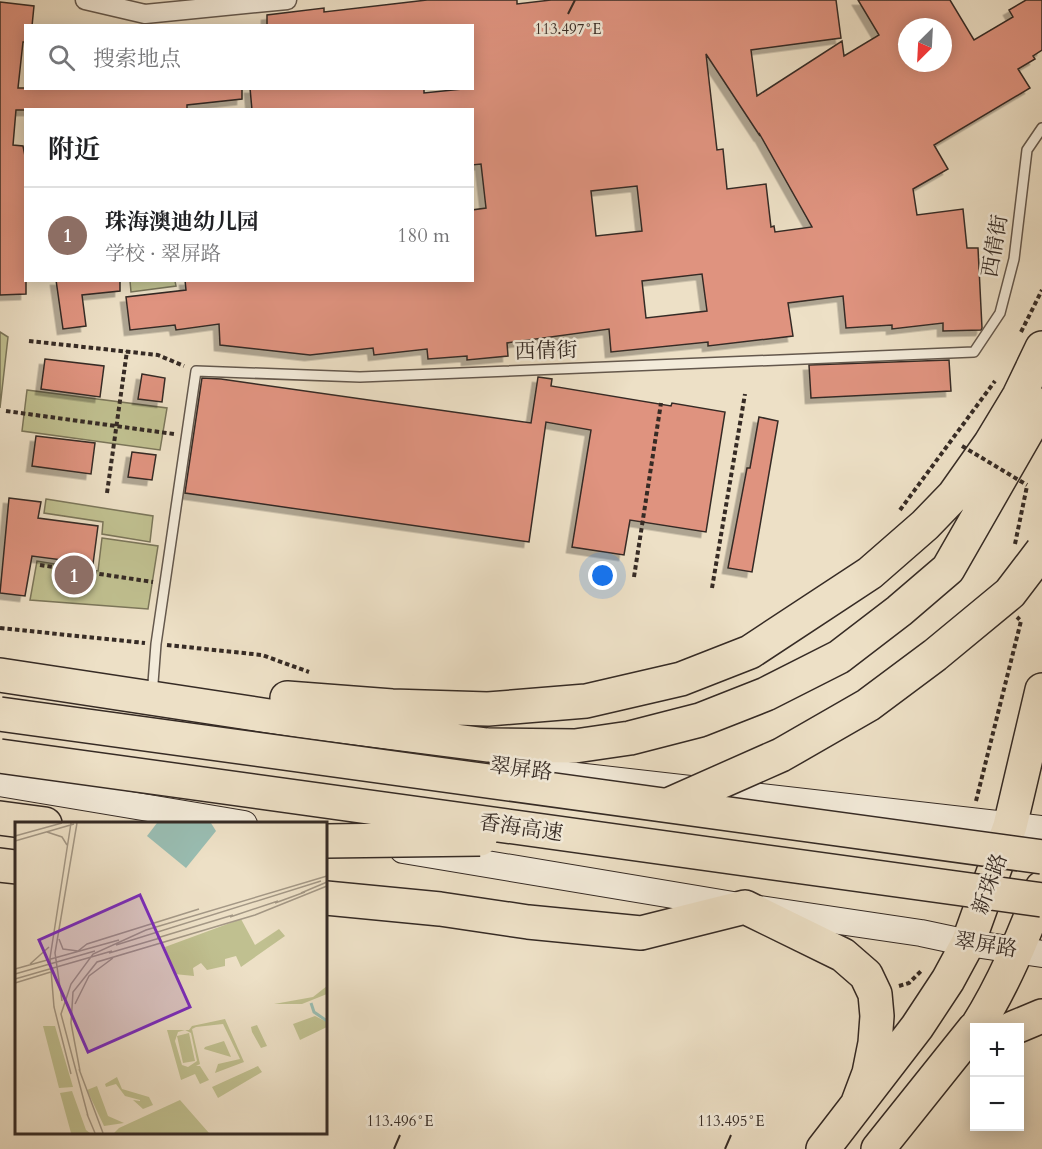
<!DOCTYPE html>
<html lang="zh">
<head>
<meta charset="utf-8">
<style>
  :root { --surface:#fff; --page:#f6f6f6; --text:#202124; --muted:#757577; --line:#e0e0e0; --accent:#111827 }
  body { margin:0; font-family:Cardo,"Noto Serif SC",serif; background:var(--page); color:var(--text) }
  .controls { position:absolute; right:18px; bottom:18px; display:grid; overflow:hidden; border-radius:0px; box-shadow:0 3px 15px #0003 }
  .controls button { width:54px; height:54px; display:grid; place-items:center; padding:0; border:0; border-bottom:2px solid var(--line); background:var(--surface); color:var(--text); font:30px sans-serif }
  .compass { position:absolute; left:898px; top:18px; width:54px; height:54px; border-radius:50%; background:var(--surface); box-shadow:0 3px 15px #0003; rotate:204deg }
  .you { position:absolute; left:603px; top:576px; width:21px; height:21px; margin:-15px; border:4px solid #fff; border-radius:50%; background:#1a73e8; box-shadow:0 0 0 9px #1a73e833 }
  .badge { display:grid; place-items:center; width:39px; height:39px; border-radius:50%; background:var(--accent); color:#fff; font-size:20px; font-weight:700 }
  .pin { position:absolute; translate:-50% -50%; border:3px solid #fff; box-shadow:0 2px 6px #0006 }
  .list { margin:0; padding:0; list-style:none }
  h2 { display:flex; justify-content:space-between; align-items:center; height:78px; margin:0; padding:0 24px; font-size:26px }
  h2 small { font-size:20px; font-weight:400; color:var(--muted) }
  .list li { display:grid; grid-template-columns:39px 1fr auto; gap:18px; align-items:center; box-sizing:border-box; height:96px; padding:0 24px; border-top:2px solid var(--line) }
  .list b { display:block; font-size:22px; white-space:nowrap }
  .list p { margin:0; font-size:20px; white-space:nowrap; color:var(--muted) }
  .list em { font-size:20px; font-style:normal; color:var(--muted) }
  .icon { flex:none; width:33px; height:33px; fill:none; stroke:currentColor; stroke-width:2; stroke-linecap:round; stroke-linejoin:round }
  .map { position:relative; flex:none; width:1042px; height:1149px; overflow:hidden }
  .search { position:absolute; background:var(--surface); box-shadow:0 3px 15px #0003; left:24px; top:24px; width:450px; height:66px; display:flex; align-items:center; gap:15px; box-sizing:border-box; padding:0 21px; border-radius:0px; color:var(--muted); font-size:22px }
  .panel { position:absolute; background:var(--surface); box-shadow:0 3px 15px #0003; left:24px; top:108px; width:450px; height:174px; border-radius:0px }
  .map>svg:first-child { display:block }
  .green { fill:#c0c090; stroke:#7b765a; stroke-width:1.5 }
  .building { fill:#df937f; stroke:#362b25; stroke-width:1.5; fill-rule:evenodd; filter:url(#shadow) }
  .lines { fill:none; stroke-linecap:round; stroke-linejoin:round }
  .lane-casing { stroke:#64584d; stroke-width:12 }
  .street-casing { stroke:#64584d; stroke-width:21 }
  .secondary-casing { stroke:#362b25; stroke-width:28 }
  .highway-casing { stroke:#362b25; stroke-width:36 }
  .path { stroke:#362b25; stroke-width:4; stroke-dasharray:4.5 3; stroke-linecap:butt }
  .lane { stroke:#f3ebda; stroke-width:9 }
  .street { stroke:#f3ebda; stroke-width:18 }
  .secondary { stroke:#f3ebda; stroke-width:26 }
  .highway { stroke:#ede0c6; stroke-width:33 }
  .highway-bridge-casing { stroke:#362b25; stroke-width:36; stroke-linecap:butt }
  .path-bridge { stroke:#362b25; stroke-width:4; stroke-dasharray:4.5 3; stroke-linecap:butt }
  .highway-bridge { stroke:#ede0c6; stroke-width:33 }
  .ticks { fill:none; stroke:#362b25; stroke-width:2 }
  .labels { text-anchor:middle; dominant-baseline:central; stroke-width:5; stroke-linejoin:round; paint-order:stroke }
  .street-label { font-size:21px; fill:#362b25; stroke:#f3ebda }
  .inset-river { fill:none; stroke:#99bdb2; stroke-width:3 }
  .inset-road { fill:none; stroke:#a49886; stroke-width:1.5 }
  .view { fill:#7b2cbf; fill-opacity:0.15; stroke:#7b2cbf; stroke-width:3 }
  .inset-edge { fill:none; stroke:#362b25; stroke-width:3 }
  .ticks-label { font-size:15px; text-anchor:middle; fill:#362b25; stroke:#f3ebda; stroke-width:5; stroke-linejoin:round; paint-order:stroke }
</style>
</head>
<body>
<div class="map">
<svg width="1042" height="1149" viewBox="0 0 1042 1149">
  <defs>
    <filter id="shadow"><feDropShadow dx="-5.5" dy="5.5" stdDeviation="0" flood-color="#0004"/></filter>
  </defs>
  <rect width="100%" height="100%" fill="#ede0c6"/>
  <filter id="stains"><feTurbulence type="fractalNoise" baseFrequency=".00333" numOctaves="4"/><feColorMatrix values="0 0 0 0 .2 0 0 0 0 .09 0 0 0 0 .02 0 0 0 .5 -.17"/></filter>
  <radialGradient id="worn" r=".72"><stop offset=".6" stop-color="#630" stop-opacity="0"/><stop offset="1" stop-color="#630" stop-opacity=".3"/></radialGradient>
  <!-- green -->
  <path class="green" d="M130,281h45l1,5 -45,6z
    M0,332l8,5 -8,71z
    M27,390l140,18 -7,42 -138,-19z
    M46,499l107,17 -3,26 -48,-8 1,-12 -59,-9z
    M102,538l56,8 -10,63 -118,-9 7,-39 61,10z"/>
  <!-- building -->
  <path class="building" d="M427,0h90v4l34,-4h285l5,38 -90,12 6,46 85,-55 2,15 35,-21 -21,-35h92l24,40 39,-23 -4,-7 17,-10h16v50l-9,6 2,3 -17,10 12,19 -96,57 14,24 -35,20 4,26 46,-6 4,39h11l4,80 -1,2 -38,1v-8l-51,6v-4l-46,3 -3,-32 -55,7 5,33 -85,10v-4l-97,10 -2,-23 -102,14 1,13 -41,4v-4l-39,3 -1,-10 -53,6 -1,-7 -63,7 -90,-10 -1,-21 -43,6 -1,-5 -45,5 -4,-33 60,-7 -1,-10h287v-70l14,-2 -5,-44 -9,1v-55h-220l-2,-22h174v5l48,-5v-62h-205v-11l57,-7v4zM907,27h36v36h-36zM706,54l54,82 -1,-3 53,94 -37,5 -1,-6 -3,1 -5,-43 -39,5 -4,-40 -6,1zM637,186l5,45 -46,5 -5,-45zM702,274l5,37 -61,7 -4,-37z
    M0,2l34,4 -2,20h-6v16h-3l-5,46h224v11l-55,6v5h-171l-3,35 10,1 3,15v133l-26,1z
    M56,280h64v11l-38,4 4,31 -23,3z
    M45,359l59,7 -4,31 -59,-8z
    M949,360l2,31 -140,7 -2,-33z
    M142,374l23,4 -3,24 -24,-3z
    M538,377l14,2 -1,7 120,20 1,-3 53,9 -19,120 -76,-12 -6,35 -52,-8 19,-117 -45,-8 -17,120 -344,-49 17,-115 19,1 310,44z
    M759,417l19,4 -26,151 -24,-4 19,-100h3z
    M36,436l59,7 -4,31 -59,-8z
    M132,452l24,3 -4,25 -24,-3z
    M9,498l32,4 -3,16 60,8 -5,38 -61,-8 -7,40 -25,-3z"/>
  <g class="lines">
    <defs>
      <path id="lane" d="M153,683l3,-39 40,-273 164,6 614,-25 26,-39 14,-54 13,-109 15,-22"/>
      <path id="street" d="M85,0l60,14 142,-14"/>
      <path id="secondary" d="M515,769l527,60
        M0,783l244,41
        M403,850l342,57 176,26 47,10 74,11"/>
      <path id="highway" d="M0,675l308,47 179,23 88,1 55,-8 70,-18 66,-26 73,-37 60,-46 49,-42 94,-164
        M287,698l105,8 96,3 98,-8 95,-22 69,-27 120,-79 55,-48 29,-30 36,-51 29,-48 23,-48
        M0,818l45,6
        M0,865l16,2
        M326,898l114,11 88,13 113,11 104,-26 98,48 23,20 9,19 2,22 -2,27 -6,30 -12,32
        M976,1028c28,-44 47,-91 66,-140
        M1013,1028l29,-12
        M823,1149l94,-122 31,-47 20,-37 42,-117 32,-136
        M878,1149l96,-120"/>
    </defs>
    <!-- lane casing -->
    <use href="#lane" class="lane-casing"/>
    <!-- street casing -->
    <use href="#street" class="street-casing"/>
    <!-- secondary casing -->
    <use href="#secondary" class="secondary-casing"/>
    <!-- highway casing -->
    <use href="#highway" class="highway-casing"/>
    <!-- path -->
    <path class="path" d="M1021,332l21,-42
      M29,341l129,14 26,11
      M6,411l168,23
      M107,493l20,-142
      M900,510l95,-129
      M1015,544l12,-58
      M40,565l113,17
      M634,577l27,-174
      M712,588l33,-194
      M0,628l145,15
      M167,645l95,10 47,17
      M976,801l45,-180 -4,-4
      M899,986l10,-3 13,-13"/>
    <!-- lane -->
    <use href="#lane" class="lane"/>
    <!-- street -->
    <use href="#street" class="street"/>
    <!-- secondary -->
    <use href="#secondary" class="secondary"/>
    <!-- highway -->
    <use href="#highway" class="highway"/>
    <defs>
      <path id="highway-bridge" d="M0,714l1042,143
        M0,756l1042,144
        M668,805l113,-50 87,-50 67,-50 75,-62 32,-42
        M326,841l154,-2"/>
    </defs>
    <!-- highway-bridge casing -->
    <use href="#highway-bridge" class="highway-bridge-casing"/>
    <!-- path-bridge -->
    <path class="path-bridge" d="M962,446l65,39"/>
    <!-- highway-bridge -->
    <use href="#highway-bridge" class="highway-bridge"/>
  </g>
  <!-- ticks -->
  <path class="ticks" d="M568,14l7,-14M394,1149l6,-14M725,1149l6,-14"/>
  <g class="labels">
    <!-- street labels -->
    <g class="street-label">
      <text transform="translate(995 246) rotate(-80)">西倩街</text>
      <text transform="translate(546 351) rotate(-2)">西倩街</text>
      <text transform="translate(521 769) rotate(7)">翠屏路</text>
      <text transform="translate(521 828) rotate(8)">香海高速</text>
      <text transform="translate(990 884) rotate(-70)">新珠路</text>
      <text transform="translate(986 945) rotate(9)">翠屏路</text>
    </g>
  </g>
  <!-- overview -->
  <g transform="translate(15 822)">
    <rect width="312" height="312" fill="#ede0c6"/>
    <path d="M226,97l14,26 24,-16 6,7 -44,31 -5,-11 -11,3v7l-18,4 -6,-7 -8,5 1,8 -20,-2 -9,-27zM312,164v8l-25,10h-28l39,-7zM300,194l12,6v5l-27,13 -7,-16zM210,197l19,43 -29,11 3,-9 22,-5 -17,-35 -27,3 -4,2 8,35 -4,2h4l9,14 -9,4 -5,-10 -14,6 -14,-50h22l3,-4zM170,208l6,3 6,28 -9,6 -6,-2 -7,-24 3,-9zM242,203l10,21 -6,2 -9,-16 -1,-5zM28,204h12l18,61 -14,1zM174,211l6,28 -12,2 -6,-27zM209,219l7,16 -27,-8 1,-2zM243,244l4,6 -44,26 -6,-11zM102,255l5,12 27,8 4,8 -10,4 -10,-9 7,1v-1l-15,-4 -9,-12 -10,3 -1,-3zM82,264l11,30 16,7 -20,3 -17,-36zM57,269l14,39 4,3h-19l-11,-40zM165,278l29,33h-95l5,-5z" fill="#c0c090" fill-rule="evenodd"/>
    <path d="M142,1h54l5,8 -30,37 -39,-32z" fill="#99bdb2"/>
    <path class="inset-river" d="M296,181l3,9 13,9"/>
    <path class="inset-road" d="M56,1l-21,135 4,49 17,67M32,10l15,5 5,8M0,14l47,-13M0,19l59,-17M286,71l26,-11M260,81l30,-11M215,95l48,-16M142,116l76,-23M44,117l4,10 15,2 9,-7 112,-35M101,123l205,-64M94,131l51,-15M15,142l19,-17M0,147l104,-29M0,152l80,-23M0,157l97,-28M0,161l39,-12M47,179l-7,-48 22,-130M60,182l14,-28 24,-18M64,247l24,64M65,249l-9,-48 2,-31 24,-30 158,-47 72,-29M72,292l8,19M73,294l-27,-102 10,-30 22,-30 53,-24 181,-54"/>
    <path class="view" d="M125,73l50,112 -102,45 -49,-112z"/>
    <rect width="312" height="312" class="inset-edge"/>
  </g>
  <g class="ticks-label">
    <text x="568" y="34">113.497°E</text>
    <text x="400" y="1126">113.496°E</text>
    <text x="731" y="1126">113.495°E</text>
  </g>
  <rect width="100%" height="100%" filter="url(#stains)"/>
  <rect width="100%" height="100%" fill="url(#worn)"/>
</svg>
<div class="controls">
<button>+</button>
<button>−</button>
</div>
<svg class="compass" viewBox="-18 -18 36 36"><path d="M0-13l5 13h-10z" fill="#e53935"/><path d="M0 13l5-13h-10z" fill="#757577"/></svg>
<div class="you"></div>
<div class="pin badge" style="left:74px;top:575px;background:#8d6e63">1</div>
<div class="search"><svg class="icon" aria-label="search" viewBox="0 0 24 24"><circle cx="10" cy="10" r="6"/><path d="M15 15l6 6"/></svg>搜索地点</div>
<section class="panel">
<h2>附近<small></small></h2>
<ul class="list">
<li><span class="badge" style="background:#8d6e63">1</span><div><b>珠海澳迪幼儿园</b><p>学校 · 翠屏路</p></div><em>180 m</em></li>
</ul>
</section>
</div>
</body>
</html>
